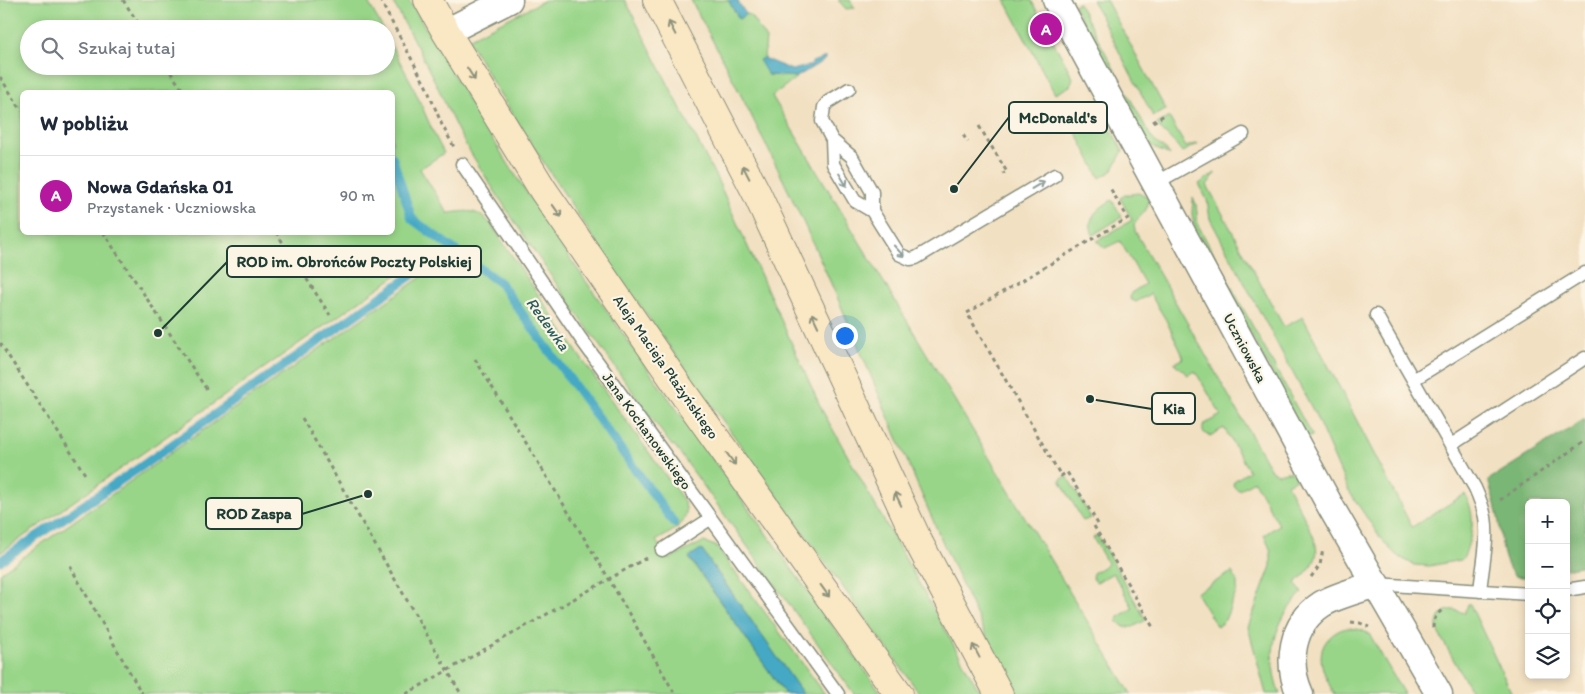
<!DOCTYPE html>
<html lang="pl">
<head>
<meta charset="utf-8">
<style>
  :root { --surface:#fff; --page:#f2f2f3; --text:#1f2937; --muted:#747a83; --line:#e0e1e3; --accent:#b5179e }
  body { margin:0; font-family:Itim,sans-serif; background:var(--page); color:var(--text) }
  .controls { position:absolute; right:15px; bottom:15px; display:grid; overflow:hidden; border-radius:8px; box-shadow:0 2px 8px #0003 }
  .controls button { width:45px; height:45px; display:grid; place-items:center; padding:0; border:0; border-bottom:1px solid var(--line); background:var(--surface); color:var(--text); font:25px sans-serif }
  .you { position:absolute; left:844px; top:335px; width:18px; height:18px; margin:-12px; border:4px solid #fff; border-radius:50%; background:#1a73e8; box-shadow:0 0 0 8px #1a73e833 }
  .badge { display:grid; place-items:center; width:32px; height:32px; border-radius:50%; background:var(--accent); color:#fff; font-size:16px; font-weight:700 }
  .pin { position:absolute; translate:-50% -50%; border:2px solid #fff; box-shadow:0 1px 5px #0006 }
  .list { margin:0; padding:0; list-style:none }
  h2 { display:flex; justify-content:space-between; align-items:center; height:65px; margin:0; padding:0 20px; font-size:21px }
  h2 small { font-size:16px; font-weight:400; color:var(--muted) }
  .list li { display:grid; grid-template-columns:32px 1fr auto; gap:15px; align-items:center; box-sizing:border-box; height:80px; padding:0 20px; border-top:1px solid var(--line) }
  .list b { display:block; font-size:19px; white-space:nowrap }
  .list p { margin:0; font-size:16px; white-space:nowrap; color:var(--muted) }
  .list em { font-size:16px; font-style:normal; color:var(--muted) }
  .icon { flex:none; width:28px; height:28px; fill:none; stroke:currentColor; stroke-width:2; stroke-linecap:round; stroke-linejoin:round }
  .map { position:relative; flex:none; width:1585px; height:694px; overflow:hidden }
  .search { position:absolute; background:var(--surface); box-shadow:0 2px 8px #0003; left:20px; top:20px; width:375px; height:55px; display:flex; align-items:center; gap:12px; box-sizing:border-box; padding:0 18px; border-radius:28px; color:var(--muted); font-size:19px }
  .panel { position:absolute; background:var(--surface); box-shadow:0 2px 8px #0003; left:20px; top:90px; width:375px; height:145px; border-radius:8px }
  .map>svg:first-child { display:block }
  .green { fill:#99d589; stroke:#5c895e; fill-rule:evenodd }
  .forest { fill:#7ab675; stroke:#4c7a54 }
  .water { fill:#44a8c4; stroke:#32727c }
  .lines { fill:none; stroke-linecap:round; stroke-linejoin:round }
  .stream { stroke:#44a8c4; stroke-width:9 }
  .service-casing { stroke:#888e7b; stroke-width:15 }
  .minor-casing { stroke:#888e7b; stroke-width:29 }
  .secondary-casing { stroke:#888e7b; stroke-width:30 }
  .path { stroke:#888e7b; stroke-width:3; stroke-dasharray:4 4; stroke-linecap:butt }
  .service { stroke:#fff; stroke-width:12 }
  .minor { stroke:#fff; stroke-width:26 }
  .secondary { stroke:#fae7c3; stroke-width:28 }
  .oneway { stroke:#8c927c }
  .oneway2 { stroke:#8f9e9a }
  .labels { text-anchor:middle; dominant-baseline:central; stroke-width:4.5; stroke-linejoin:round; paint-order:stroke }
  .street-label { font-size:15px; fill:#1f3d34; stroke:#fcf5e5 }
  .water-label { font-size:16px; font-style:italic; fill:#2a5d5f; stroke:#fcf5e5 }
  .leader { fill:none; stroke:#1f3d34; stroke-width:2 }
  .callout-dot { fill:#1f3d34; stroke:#fcf5e5; stroke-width:2 }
  .callout { fill:#fcf5e5; stroke:#1f3d34; stroke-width:2 }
  .callout-label { font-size:16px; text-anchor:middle; font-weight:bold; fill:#1f3d34 }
</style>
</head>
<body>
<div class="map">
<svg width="1585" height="694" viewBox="0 0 1585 694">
  <rect width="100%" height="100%" fill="#fcf5e5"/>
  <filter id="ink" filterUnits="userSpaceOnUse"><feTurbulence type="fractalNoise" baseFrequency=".02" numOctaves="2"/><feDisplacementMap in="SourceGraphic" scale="10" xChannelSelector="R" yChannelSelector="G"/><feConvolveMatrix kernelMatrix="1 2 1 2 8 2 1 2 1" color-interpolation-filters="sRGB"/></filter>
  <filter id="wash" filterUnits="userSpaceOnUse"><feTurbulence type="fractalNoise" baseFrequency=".0096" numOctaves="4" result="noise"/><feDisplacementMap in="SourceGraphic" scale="20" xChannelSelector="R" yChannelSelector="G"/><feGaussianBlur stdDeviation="1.12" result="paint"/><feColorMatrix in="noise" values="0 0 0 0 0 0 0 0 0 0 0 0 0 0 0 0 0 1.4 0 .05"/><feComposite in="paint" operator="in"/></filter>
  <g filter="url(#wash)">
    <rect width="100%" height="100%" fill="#f2e0c2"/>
    <!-- green -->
    <path class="green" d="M0,0h367l16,29h-354v37h357v-30l26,48 22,50 10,19 -24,16 28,44c20,-2 27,-5 42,10l91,135 103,143c9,22 -12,30 -28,40l13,18 32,-16 3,-1 12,4 109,148h-22l-102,-145 -12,9 96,136h-785v-121l437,-307 -13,-10 -424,297zM22,92h370v140h-370z
      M392,0h17l75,126 73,114 95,135 230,319h-28l-180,-249 -2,1c-72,-99 -144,-199 -208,-304 -13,-22 -21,-46 -33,-68 -12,-25 -26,-49 -39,-74z
      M545,0h80l93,181 104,229 159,284h-61l-300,-416 -78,-118 -49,-77 -25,-44z
      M691,0h37l11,19 7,-5 4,1 16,24 -2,19h-1l4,17 30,2 -25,19 359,598h-115c-68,-129 -121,-264 -179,-397 -44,-101 -94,-200 -146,-297z
      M838,0h12l5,8 -9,1z
      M1005,0h26l40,74 2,4 -3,8 -15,8z
      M1092,0h14l60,110 -13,6z
      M1078,2l72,133c5,9 15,12 20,20l-18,-8 -7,-9 -71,-133z
      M1088,111l11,2 4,3 20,35 -11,20 -12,7 -30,-57z
      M1169,117l17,30 11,-4 1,1 -16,8c-7,-11 -18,-17 -25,-28z
      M1215,173v1l-8,11 77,142 19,-10 109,210 53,-33c12,24 7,40 -1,63l-3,3 -32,6 -15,-1 -18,-10 -14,-15 -34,-50 -33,-76 -105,-195 -3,-19 -8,-16z
      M1138,193l9,3c5,14 -7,18 -13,29l1,6 136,239 7,4c9,-2 15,-5 20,4l-11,6c6,12 12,23 18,35 16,30 18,41 -10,64l7,10c-28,27 -37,64 -22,101h-14l-18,-67 23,-61v-15l-7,-16 15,-10 -25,-44 -15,9 -3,-1 -3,-4 1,-4 15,-10 -25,-43 -14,8 -7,-4v-7l18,-10 -26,-44 -7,4 -14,-12 10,-5 -18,-38 -16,-26 -14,8 -6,-3 1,-6 14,-9 -25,-43 -15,7 -8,-7 35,-21 -12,-22 5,-3z
      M1193,197l3,7 2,21 114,211 -5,2 -112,-208 -3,-16z
      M1112,200l10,17 -29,18c-8,-18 6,-27 19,-35z
      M1067,476l24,42 -8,3 -23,-41z
      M1097,535l49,85 -13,7h-9l-7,-6 1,-4 15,-9 -20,-35 -16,9 -2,-1 -3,-4 1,-4 15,-9 -15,-26z
      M1232,572l5,9v9l-12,30 -8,7 -21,-34z
      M1468,604h2l42,90h-39l-34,-60c-4,-9 -2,-21 10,-24 5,-1 11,2 16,3z
      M1350,628l12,2 8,5 34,59h-70c-9,-18 -21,-39 -5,-56 6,-6 13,-10 21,-10z"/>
    <!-- forest -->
    <path class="forest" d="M1585,419v146l-19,4v-66h-37v75l-15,-2c-15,-21 -11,-39 -17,-63 -2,-11 -6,-22 -9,-33z"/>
    <!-- water -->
    <path class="water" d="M728,0h9l9,14 -7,5z
      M826,57v2l-29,18 -29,-2 -9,-15 4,-2 29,12 20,-5v-3z
      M701,549l102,145h-18l-96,-137z"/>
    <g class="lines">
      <!-- stream -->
      <path class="stream" d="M392,157l20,62 88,64 174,240
        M0,561l139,-93 290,-205"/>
    </g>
  </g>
  <g filter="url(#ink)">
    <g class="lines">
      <defs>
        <path id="service" d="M849,89l-21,13 -4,5 -2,14 10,19 20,17 20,35v19
          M832,140l1,24 22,37 17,10 27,43 11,5 6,-1 139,-83
          M462,164l119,175 257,355
          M1156,183l87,-49
          M1376,315l99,173c4,9 8,19 10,29 4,22 -3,52 -5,74
          M1413,380l172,-107
          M1451,445l134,-87
          M662,550l48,-31
          M1376,584l153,10
          M1566,590l19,-3"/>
        <path id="minor" d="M1056,0l276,509 107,185
          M446,32l63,-32
          M1300,694c-14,-31 -9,-70 22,-90 13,-8 39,-15 54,-20"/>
        <path id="secondary" d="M428,0l18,32 97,158 138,200 218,304
          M657,0l100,194 162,349 80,151"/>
      </defs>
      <!-- service casing -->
      <use href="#service" class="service-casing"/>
      <!-- minor casing -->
      <use href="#minor" class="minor-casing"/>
      <!-- secondary casing -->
      <use href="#secondary" class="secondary-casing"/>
      <!-- path -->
      <path class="path" d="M123,0l19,29
        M380,0l46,86 16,39 12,22
        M166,66l18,26
        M0,77l22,34
        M1153,122l13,-8
        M979,126l28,46 -4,2
        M963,135l5,7
        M103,232l104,158
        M276,232l54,83
        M0,343l85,131
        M475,359l134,220 66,115
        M302,418l159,276
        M1500,500l85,-59
        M1098,524l-31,-52 -6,4 -94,-163 161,-95 -18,-30
        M1094,526l60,103
        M70,566l72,128
        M1311,577l9,-12 3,-16
        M1351,622l9,1 9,4
        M1433,628c0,-9 4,-15 11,-19
        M406,694l240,-136"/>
      <!-- service -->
      <use href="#service" class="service"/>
      <!-- minor -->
      <use href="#minor" class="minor"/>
      <!-- secondary -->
      <use href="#secondary" class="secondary"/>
    </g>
    <!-- one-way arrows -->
    <defs><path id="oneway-shaft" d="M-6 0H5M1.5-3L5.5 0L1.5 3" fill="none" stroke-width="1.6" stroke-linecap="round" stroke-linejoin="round" transform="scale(1.25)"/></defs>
    <g class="oneway">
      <use href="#oneway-shaft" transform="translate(672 28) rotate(-117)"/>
      <use href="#oneway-shaft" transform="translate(471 74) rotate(58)"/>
      <use href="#oneway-shaft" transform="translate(746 172) rotate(-117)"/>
      <use href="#oneway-shaft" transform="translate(557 211) rotate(55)"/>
      <use href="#oneway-shaft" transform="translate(815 320) rotate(-115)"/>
      <use href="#oneway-shaft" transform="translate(731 459) rotate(54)"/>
      <use href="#oneway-shaft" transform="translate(898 499) rotate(-116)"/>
      <use href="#oneway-shaft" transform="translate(825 591) rotate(54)"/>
      <use href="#oneway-shaft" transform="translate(976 651) rotate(-118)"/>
    </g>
    <g class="oneway2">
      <use href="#oneway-shaft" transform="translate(843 180) rotate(59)"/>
      <use href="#oneway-shaft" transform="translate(1038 185) rotate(-31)"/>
      <use href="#oneway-shaft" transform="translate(899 251) rotate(47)"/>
    </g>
  </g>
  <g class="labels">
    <!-- street labels -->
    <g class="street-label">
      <text transform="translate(1245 348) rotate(62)">Uczniowska</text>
      <text transform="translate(666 367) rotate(55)">Aleja Macieja Płażyńskiego</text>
      <text transform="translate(647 431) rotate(54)">Jana Kochanowskiego</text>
    </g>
    <!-- water labels -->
    <g class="water-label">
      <text transform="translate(548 324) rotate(54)">Redewka</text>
    </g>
  </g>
  <!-- callouts -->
  <path class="leader" d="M954 189L1009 117M158 333L227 262M1090 399L1152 409M368 494L302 514"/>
  <g class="callout-dot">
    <circle cx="954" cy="189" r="5"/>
    <circle cx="158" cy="333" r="5"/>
    <circle cx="1090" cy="399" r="5"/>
    <circle cx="368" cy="494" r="5"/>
  </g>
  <g class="callout">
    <rect x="1009" y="102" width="98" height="31" rx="5"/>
    <rect x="227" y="246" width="254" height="31" rx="5"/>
    <rect x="1152" y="393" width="43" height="31" rx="5"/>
    <rect x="206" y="498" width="96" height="31" rx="5"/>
  </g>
  <g class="callout-label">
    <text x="1058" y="123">McDonald's</text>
    <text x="354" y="267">ROD im. Obrońców Poczty Polskiej</text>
    <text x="1174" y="414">Kia</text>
    <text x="254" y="519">ROD Zaspa</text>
  </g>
</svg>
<div class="controls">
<button>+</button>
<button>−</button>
<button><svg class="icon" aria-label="locate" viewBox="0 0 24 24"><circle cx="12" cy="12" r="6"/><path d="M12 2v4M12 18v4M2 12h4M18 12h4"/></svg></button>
<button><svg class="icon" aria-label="layers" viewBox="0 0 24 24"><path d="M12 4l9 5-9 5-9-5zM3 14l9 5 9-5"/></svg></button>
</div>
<div class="you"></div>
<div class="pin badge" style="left:1046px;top:29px">A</div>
<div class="search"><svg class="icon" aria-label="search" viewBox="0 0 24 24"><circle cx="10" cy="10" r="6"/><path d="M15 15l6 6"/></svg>Szukaj tutaj</div>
<section class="panel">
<h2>W pobliżu<small></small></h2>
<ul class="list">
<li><span class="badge">A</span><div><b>Nowa Gdańska 01</b><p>Przystanek · Uczniowska</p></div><em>90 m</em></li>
</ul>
</section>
</div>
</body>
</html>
